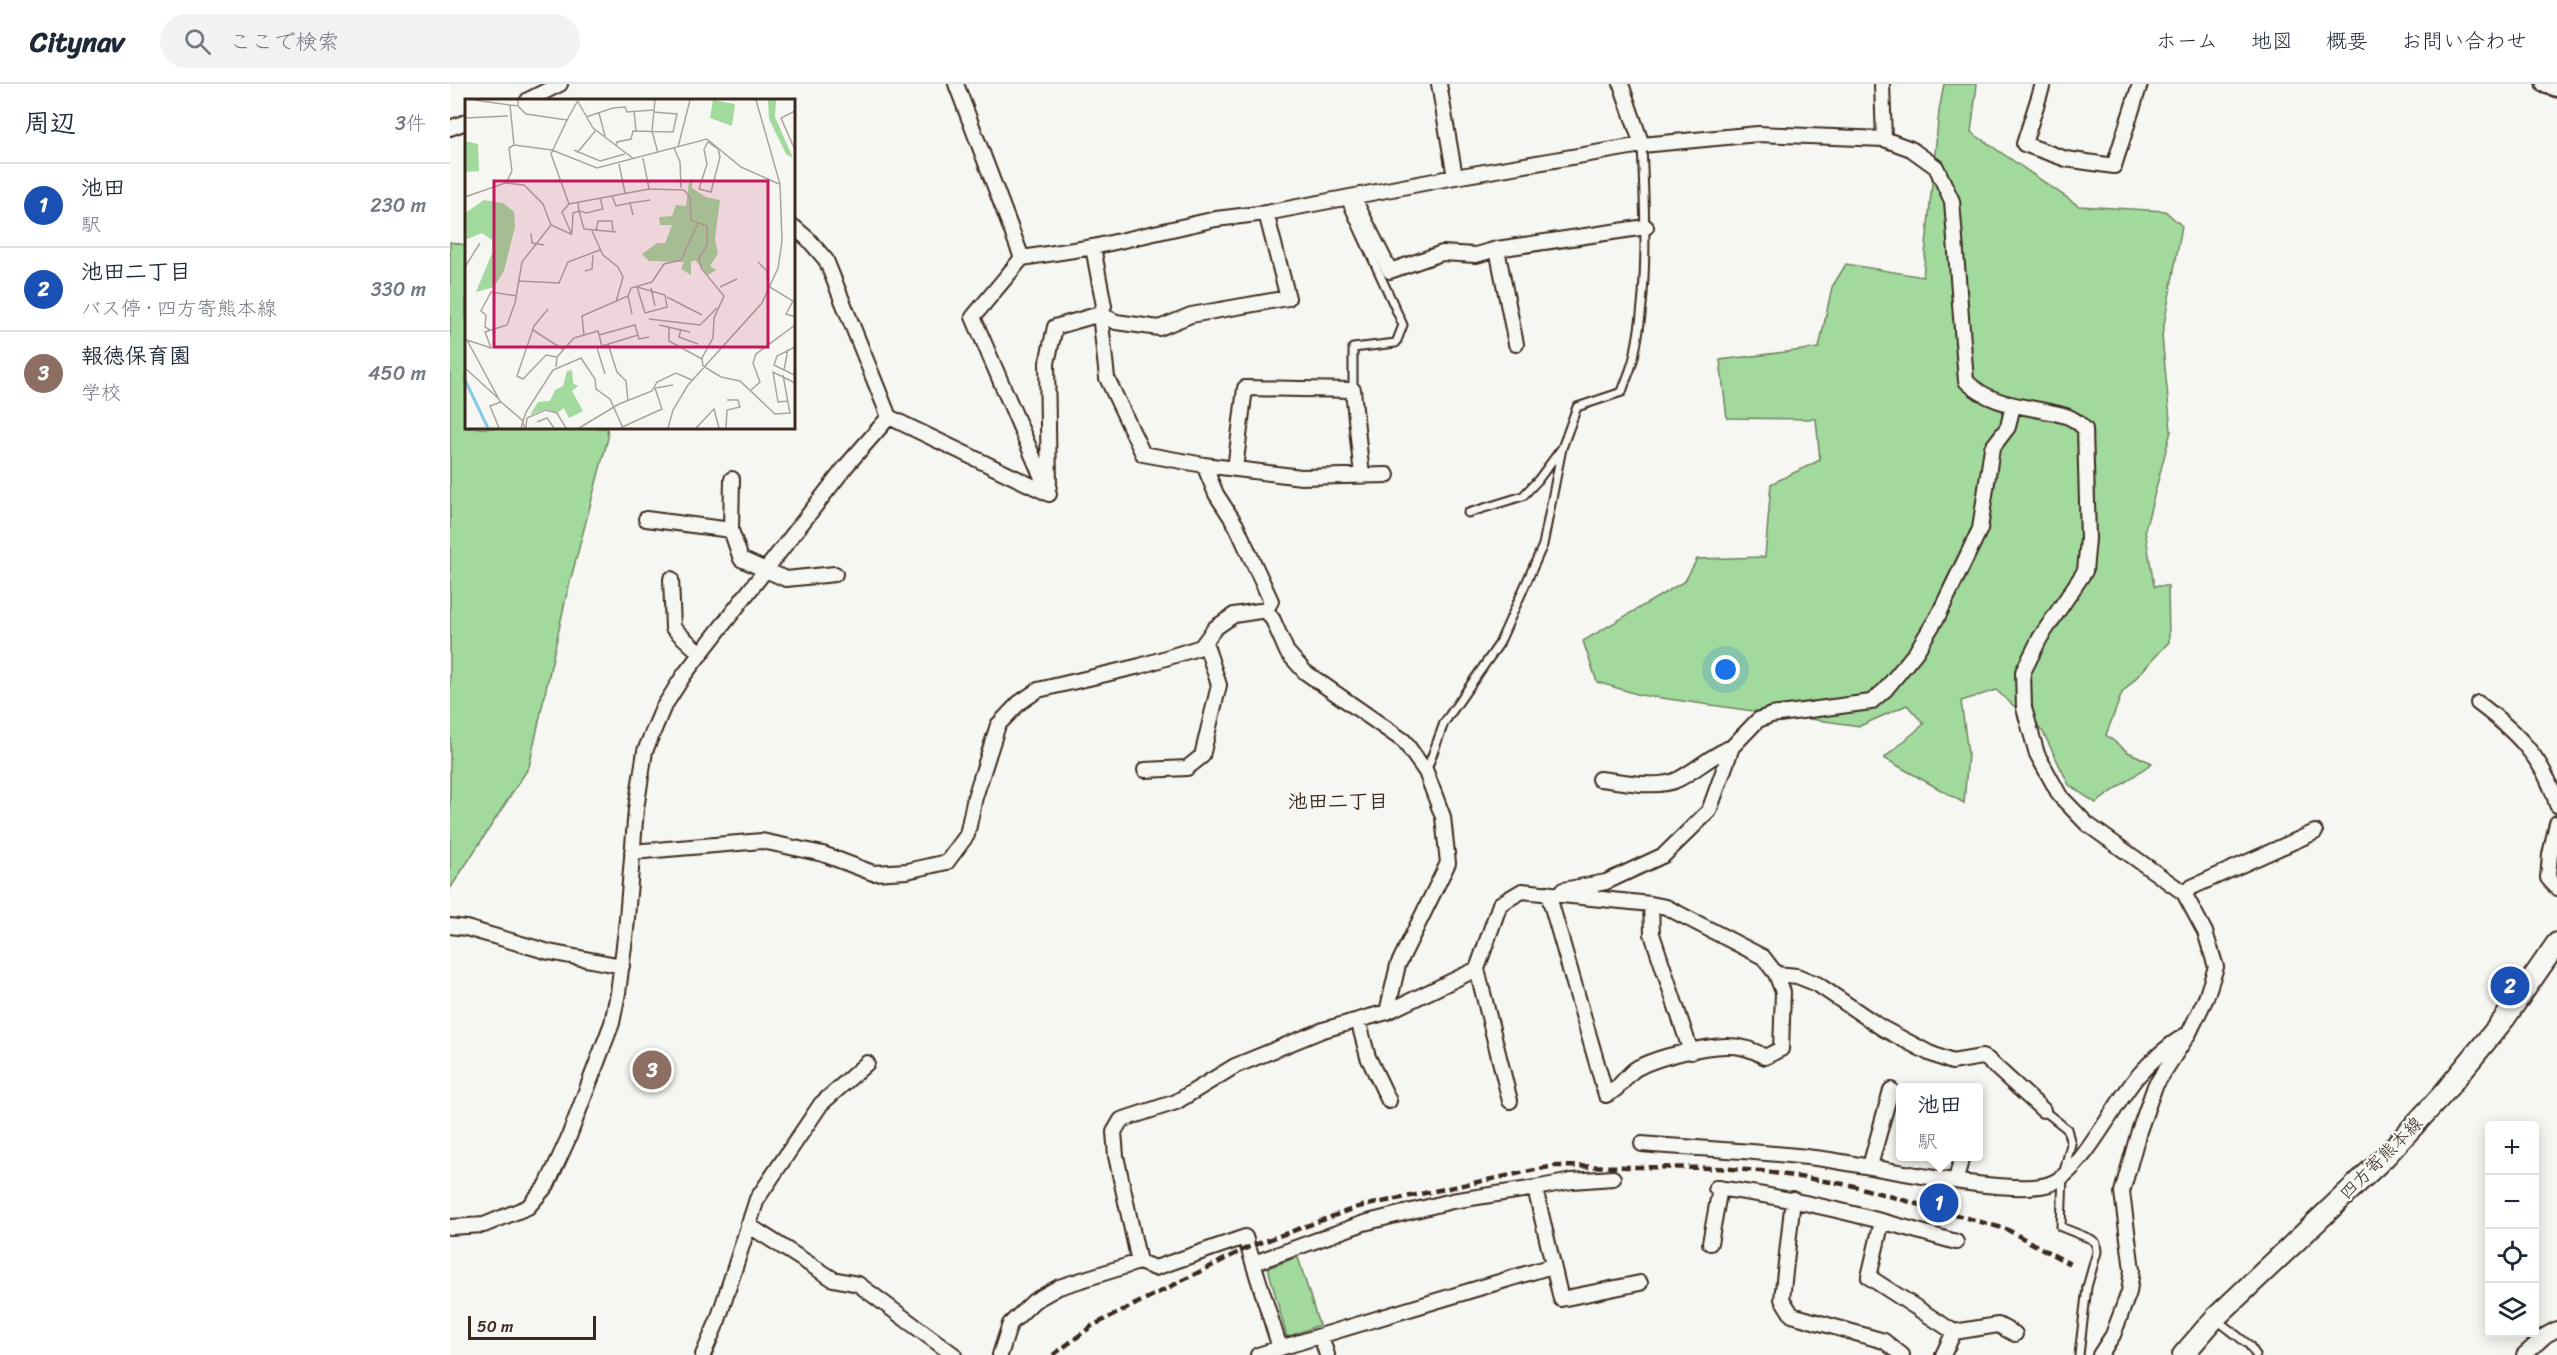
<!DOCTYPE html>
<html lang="ja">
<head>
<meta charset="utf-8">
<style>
  :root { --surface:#fff; --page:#f2f2f3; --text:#1f2937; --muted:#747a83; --line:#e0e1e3; --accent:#1f6fb2 }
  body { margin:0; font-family:Sriracha,"Klee One",sans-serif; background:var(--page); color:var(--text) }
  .controls { position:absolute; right:18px; bottom:18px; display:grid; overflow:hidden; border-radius:6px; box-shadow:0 3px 15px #0003 }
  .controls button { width:54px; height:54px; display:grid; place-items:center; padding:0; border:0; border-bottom:2px solid var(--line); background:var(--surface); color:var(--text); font:30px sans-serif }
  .scale { position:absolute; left:18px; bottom:15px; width:128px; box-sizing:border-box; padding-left:6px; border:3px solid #3b2a1e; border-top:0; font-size:16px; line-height:21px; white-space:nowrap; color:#3b2a1e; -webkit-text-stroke:4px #f6f6f2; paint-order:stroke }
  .you { position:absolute; left:1276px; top:586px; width:21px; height:21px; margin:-15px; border:4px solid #fff; border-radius:50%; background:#1a73e8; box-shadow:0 0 0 9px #1a73e833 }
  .badge { display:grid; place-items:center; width:39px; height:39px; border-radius:50%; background:var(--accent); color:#fff; font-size:20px; font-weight:700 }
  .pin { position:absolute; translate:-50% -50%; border:3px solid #fff; box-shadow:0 2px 6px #0006 }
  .popup { position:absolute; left:1446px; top:999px; width:87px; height:78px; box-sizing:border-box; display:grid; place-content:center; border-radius:6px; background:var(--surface); filter:drop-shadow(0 2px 4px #0005); font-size:20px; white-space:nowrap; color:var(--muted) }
  .popup b { font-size:22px; color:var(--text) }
  .popup::after { content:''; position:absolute; left:50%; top:100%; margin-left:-12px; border:12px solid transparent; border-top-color:var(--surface) }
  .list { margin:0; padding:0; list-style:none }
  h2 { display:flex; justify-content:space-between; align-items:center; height:78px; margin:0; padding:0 24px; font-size:26px }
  h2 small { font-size:20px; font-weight:400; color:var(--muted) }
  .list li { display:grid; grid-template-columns:39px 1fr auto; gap:18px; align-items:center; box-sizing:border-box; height:84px; padding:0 24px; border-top:2px solid var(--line) }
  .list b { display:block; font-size:22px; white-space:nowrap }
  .list p { margin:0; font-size:20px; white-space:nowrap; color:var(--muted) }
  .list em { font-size:20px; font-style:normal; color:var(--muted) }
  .icon { flex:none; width:33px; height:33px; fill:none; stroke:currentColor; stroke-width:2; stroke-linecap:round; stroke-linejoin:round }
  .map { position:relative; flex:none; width:2107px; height:1271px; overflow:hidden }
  header { display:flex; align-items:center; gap:36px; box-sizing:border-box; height:84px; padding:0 30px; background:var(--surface); border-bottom:2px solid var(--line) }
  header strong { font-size:28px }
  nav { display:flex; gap:33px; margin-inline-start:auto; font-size:21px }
  .search { width:420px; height:54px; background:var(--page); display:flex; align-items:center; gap:15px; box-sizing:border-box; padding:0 21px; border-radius:33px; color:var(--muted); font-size:22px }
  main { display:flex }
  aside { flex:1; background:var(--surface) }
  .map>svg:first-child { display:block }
  .green { fill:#a2da9e; stroke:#6e825e; stroke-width:1.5 }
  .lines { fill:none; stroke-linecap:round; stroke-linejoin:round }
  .service-casing { stroke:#3b2a1e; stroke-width:11 }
  .minor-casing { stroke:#3b2a1e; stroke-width:18 }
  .tertiary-casing { stroke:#3b2a1e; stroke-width:21 }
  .secondary-casing { stroke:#3b2a1e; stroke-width:24 }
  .service { stroke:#f6f6f2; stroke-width:7 }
  .minor { stroke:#f6f6f2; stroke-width:14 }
  .tertiary { stroke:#f6f6f2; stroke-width:16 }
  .secondary { stroke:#f6f6f2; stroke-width:20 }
  .rail { stroke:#3b2a1e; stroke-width:4.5; stroke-dasharray:9 4.5; stroke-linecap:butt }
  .labels { text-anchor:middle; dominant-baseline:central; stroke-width:4.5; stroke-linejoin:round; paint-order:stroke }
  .street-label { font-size:18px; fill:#3b2a1e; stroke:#f6f6f2 }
  .neighbourhood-label { font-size:20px; font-weight:bold; fill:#3b2a1e; stroke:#f6f6f2 }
  .inset-river { fill:none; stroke:#86cae7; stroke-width:3 }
  .inset-road { fill:none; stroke:#aba49d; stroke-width:1.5 }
  .view { fill:#c2185b; fill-opacity:0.15; stroke:#c2185b; stroke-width:3 }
  .inset-edge { fill:none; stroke:#3b2a1e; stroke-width:3 }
</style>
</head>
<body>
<header>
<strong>Citynav</strong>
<div class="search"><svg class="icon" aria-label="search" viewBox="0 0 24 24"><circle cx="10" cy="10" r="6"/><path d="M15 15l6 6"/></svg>ここで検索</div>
<nav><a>ホーム</a><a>地図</a><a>概要</a><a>お問い合わせ</a></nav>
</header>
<main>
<aside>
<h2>周辺<small>3件</small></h2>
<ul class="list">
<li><span class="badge" style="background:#1a4fb4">1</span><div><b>池田</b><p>駅</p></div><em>230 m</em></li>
<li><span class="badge" style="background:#1a4fb4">2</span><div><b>池田二丁目</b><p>バス停 · 四方寄熊本線</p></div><em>330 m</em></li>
<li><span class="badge" style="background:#8d6e63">3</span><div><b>報徳保育園</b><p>学校</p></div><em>450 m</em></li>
</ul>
</aside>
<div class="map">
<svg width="2107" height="1271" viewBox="0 0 2107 1271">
  <rect width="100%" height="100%" fill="#f6f6f2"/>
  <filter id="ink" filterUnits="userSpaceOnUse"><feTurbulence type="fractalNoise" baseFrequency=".0167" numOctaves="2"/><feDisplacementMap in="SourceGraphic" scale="12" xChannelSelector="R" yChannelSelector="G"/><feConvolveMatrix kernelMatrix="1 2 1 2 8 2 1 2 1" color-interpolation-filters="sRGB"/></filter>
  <g filter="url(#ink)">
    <!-- green -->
    <path class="green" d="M1494,0h33l-6,48 108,74 86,5 17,15 -20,110 9,95 -26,99 9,56h14l1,56 -47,51 -16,42 22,17 24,11 -56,40 -27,-18 -26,-53 -47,-42 -35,11 7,53 -4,49 -80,-45 40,-34 -17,-19 -47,21 -220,-31 -43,-13 -14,-41 102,-60 12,-22 68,-2 6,-73 49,-24 -4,-41 -89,-1 -7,-58 99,-12 13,-61 14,-23 77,13 16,-166z
      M0,158l16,3v183h141l1,10 -42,159 -37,170 -79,122z
      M848,1173l21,68 -32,12 -19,-69z"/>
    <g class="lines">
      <defs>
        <path id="service" d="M895,115l58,126 -7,18 -43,5v42
          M1018,429l55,-17 15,-16 23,-31
          M976,688l18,-49 55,-79 44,-99 19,-97 15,-41 45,-15c4,-13 11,-26 13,-40 14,-67 10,-138 7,-207
          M1593,1026l24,19 4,15 -8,31 -2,52 30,12 5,4 1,9 -10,35 -8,68
          M1767,1236l32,25 7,10"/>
        <path id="minor" d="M506,0l66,174
          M989,0l16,93
          M1171,0l21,61
          M1432,0l2,55
          M1593,0l-19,60 42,15 48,7 26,-82
          M78,16l32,-16
          M0,44l16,-6
          M903,113l37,74 52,-18 34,2 21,-6
          M344,143l14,12 18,21 63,157 160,77
          M643,163l11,59 -4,8 16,8 43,6 32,-13 97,-17 -22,-85
          M1066,260l-19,-95 149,-22
          M754,381l12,29 20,31 35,76 -5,9
          M785,385l10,-81 108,2 9,86
          M282,395l-1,51 10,29 45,20 49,-5
          M599,402l-2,-123 8,-36 45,-13 7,64 36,76 61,11 97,12 86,-2
          M599,410l-76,-177 49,-59 71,-11 123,-28 50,-6 189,-36 187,-32 116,-11 126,5 27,10 25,18 16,34 14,180c28,28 65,24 100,35 7,2 14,8 19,13l3,110 -3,32 -45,67 -17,34 1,36 13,46 23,42 27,28 97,69 21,39 11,35 -10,31 -17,35 -34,53 -16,45 -17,61 10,78 -3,22 -16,43 -13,20
          M196,435l85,11
          M221,495l2,49 28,26
          M816,526l7,10 14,32 18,20 99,69 22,31 17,45 5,46 -50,102 -11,47
          M2028,619c36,27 67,56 79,102
          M695,686l42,-2 15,-12 17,-71 -14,-43
          M1149,695c24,2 58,11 80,0 19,-10 34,-25 53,-32
          M2107,739l-7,32 -2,23 9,10
          M182,768l130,-11 61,13 50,19 34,-2 40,-9 20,-27 8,-38 23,-72 21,-22 19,-13 102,-24 61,-19 14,-19 19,-13 32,-5
          M1113,806l43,-8 58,-27 45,-44 23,-64 26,-27 13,-5 100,-13 14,-12 31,-38 22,-36 42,-87 12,-81 16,-21 5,-22
          M1734,809l8,-6 123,-55
          M1201,820l1,30 39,118
          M0,842l16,2 83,24 73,14
          M1027,885l33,132
          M1326,890l21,2 20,8 65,44 47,25 23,9 30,-5 5,2 56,51
          M908,936l10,37 21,44
          M1192,1060c60,5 121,7 181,15 45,6 195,40 229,24 31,-13 62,-79 85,-106 14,-16 29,-30 47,-41
          M1420,1082l21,-76
          M1506,1096l6,-24
          M1085,1104l37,-7 41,-3
          M1266,1104c82,10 161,31 240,54
          M1343,1115l-11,100 10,16 92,26 18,14
          M1432,1137l-13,56 85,55 44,-7 17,9
          M298,1141l85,54 25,5 96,71
          M0,1143l34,-2 44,-18 19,-22 21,-46 44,-116 6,-30 8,-63 10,-121 9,-58 18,-43 21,-33 163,-210 42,-48
          M1260,1159l10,-55
          M689,1178l-23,-106 -2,-24 7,-12 55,-18 59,-36 88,-36 64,-18 90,-43 23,-65 22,-13 129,13 15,3 97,50 13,17 7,18 -2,57 -16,8c-11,-7 -23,-11 -36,-11 -22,-1 -72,11 -92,22 -12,7 -17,22 -31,27l-58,-202
          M804,1179l110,-40 88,-22 83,-13 26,111 79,-16
          M871,1252l6,19
          M253,1271l15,-35 39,-121 64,-95 46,-41
          M550,1271l10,-31 24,-23 25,-14 80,-25 16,6 90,-31 35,111 272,-82
          M808,1271l22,-7
          M1493,1271l11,-23
          M2074,1271l22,-20 11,-6"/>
        <path id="tertiary" d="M2095,0l12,4"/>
        <path id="secondary" d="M1733,1271l32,-37 171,-162 57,-62 62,-76 52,-75"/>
      </defs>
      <!-- service casing -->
      <use href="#service" class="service-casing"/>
      <!-- minor casing -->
      <use href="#minor" class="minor-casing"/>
      <!-- tertiary casing -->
      <use href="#tertiary" class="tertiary-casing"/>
      <!-- secondary casing -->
      <use href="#secondary" class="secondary-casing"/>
      <!-- service -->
      <use href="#service" class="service"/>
      <!-- minor -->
      <use href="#minor" class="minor"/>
      <!-- tertiary -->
      <use href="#tertiary" class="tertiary"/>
      <!-- secondary -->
      <use href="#secondary" class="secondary"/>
      <!-- rail -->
      <path class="rail" d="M603,1271l39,-29 157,-79 109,-40 196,-41 162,2 45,3 89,14 156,44 64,35"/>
    </g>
  </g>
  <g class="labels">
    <!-- street labels -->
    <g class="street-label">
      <text transform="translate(1931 1074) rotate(-45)">四方寄熊本線</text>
    </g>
    <!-- neighbourhood labels -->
    <g class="neighbourhood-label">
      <text x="888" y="717">池田二丁目</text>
    </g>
  </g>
  <!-- overview -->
  <g transform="translate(15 15)">
    <rect width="330" height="330" fill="#f6f6f2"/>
    <path d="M248,1l22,4 -3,22 -22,-8zM303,1h8l-1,17 18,41 -7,-4 -17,-35zM0,42l13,3 1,27 -14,1zM228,80l-1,9 14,9 14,3 -5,39 3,15 -8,12 6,4 -8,5 -13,-15 -4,2v13l-10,-6 3,-7 -35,-1 -7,-7 15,-11h8l7,-18h-12l-1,-8 13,-1 4,-11 10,1 3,-25zM19,101l19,3 11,9 1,15 -11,44 -10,16 -18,5 16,-39v-13l-10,-7 -17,7v-27zM107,271l1,13 5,3 -6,5 11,20 -14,7 -5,-10 -7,5 -12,-4 -15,6 8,-13 12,-1 5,-11 8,-4 4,-15z" fill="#a2da9e"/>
    <path class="inset-river" d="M0,281l23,48"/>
    <path class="inset-road" d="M9,1l44,6v-6M112,1l16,28 41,31M190,1l-3,31 6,22M53,7l8,8 41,6 -16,34 18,50M169,12l2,20M330,12l-14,7 14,32M134,14l6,23M121,18l27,-9 12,-1 2,5 26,-2M0,19l43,-2M102,21l10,-18M243,43l10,7 2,8 -9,35 -12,-3 8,-25 -3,-15 5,-9M49,46l38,5 45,18 110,-29 34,28 38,17M151,47l1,-4 14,-3 2,-8 40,1 4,-18 -24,-2M213,48l12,-47M209,49l6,14 1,26M109,51l26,11 25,-7M112,54l19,-23M178,59l6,31M154,65l6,29M41,84l6,-12 -3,-23 5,-3 -4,-40M147,97l4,10 14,-3M0,98l40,-14 19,2 19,19 8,21 20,9M113,104l1,8 7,2 17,-4 -3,-11M168,116l-3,-12 20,-3M127,132l11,24 15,12 5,10 -7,25M131,132l2,-10h14l1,11M66,134l1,10 12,2M107,134l1,-20 6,-2 5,18 32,3M107,136l-10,-23 7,-8 80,-15 35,1 6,7 1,23 16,6v19l-8,13 2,10 23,28 -10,22 -1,20 -11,20 1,8 18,11 19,4 35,33 15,-1 -7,-38M293,163l9,9 1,15 25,15 -7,13 9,3M0,168l15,-24M120,172l7,-2 1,-14M53,182l41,2 9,-21 32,-12M172,188l28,8 2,12 -22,6zM255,188l17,-8M186,189l4,18M163,197l4,18M202,198l35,18M83,210l-14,17 -17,50 6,3 23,-24 11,2M184,220l51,6 17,-17M194,226l31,7M204,227v15l33,18M216,230l-2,8 19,7M25,231l-5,-3 1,-12 -5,-4 10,-19 26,4M68,231l31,20M119,236l-2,-19 46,-20 3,-8 21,-6 12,-18 17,-4 17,-37M134,236l36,-10 4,14 10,-2M143,245l9,28 9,9 2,20M137,247l-5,2 8,26M330,248l-18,9 -3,9 20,10 1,-4M91,268l1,-10 17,-19 24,-7 4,15 36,-11M0,269l34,31M319,271l4,-21M286,291l9,-8 -7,-19 3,-9 39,-29M323,302l-10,1 -5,-30 22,11M72,323l10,-4 7,10M61,328l1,-9 18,-8 12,3 9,15M34,329l-9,-22 11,-4M56,329l5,-16 27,-42 28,-12 14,21 1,10 14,10 13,29M60,329l-3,-8 -22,-19 -33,-61 24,8 -6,-16 22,-7 8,-22 7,-41 29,-37M114,329l40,-24 33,-13 5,-9 19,-9 16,7M155,329l42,-19 -7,-21 18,-3M203,329l5,-18 15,-25 74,-82 16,-35 4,-27 -2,-57 -24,-84M231,329l18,-19 5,19M261,329l1,-18 13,-3 -2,-7h-11"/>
    <path class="view" d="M29,82h274v166h-274z"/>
    <rect width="330" height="330" class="inset-edge"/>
  </g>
</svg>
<div class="controls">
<button>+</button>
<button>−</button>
<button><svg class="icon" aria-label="locate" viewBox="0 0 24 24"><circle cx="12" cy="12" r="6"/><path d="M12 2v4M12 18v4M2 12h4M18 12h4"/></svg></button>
<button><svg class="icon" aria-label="layers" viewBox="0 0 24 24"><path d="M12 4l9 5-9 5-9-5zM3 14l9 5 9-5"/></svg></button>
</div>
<div class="scale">50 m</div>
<div class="you"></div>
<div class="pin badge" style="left:1489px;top:1119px;background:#1a4fb4">1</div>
<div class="popup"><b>池田</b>駅</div>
<div class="pin badge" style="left:2060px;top:902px;background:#1a4fb4">2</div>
<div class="pin badge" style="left:202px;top:986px;background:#8d6e63">3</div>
</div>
</main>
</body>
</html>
